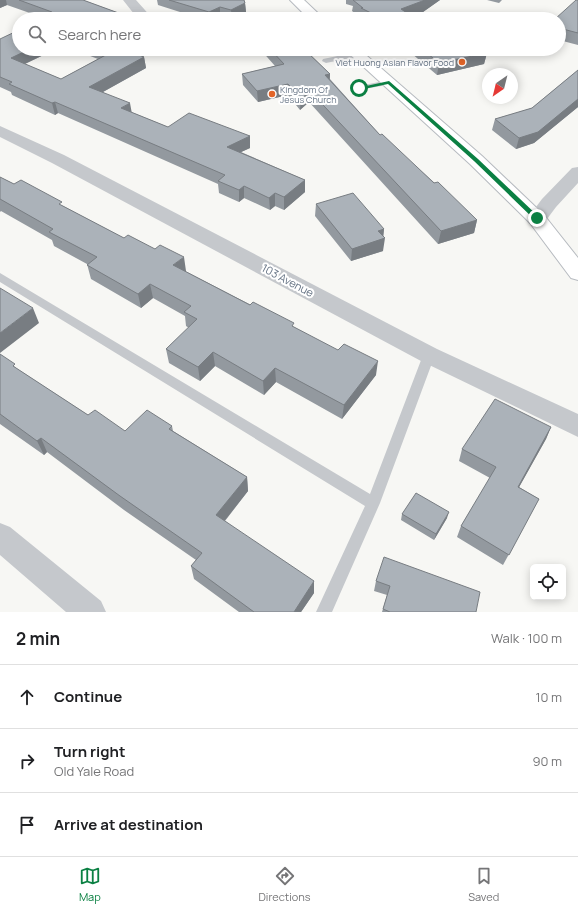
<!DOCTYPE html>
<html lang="en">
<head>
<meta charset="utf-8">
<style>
  :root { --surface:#fff; --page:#f2f2f2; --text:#202124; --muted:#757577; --line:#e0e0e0; --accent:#0b8043 }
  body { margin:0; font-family:Manrope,sans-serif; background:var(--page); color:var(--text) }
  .controls { position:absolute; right:12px; bottom:12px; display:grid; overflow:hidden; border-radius:6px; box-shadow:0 2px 10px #0003 }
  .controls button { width:36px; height:36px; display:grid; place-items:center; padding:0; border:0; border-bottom:1px solid var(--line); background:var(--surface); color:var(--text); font:20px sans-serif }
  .compass { position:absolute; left:482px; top:68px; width:36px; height:36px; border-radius:50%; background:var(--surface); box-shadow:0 2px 10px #0003; rotate:215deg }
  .stop { position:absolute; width:12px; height:12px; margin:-9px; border:3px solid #0b8043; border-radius:50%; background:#fff }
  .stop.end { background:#0b8043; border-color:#fff; box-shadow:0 1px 4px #0008 }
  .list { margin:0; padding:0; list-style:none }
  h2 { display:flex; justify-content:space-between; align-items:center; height:52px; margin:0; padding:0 16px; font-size:17px }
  h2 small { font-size:13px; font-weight:400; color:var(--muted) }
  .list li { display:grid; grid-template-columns:26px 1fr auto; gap:12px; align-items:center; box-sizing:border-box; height:64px; padding:0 16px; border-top:1px solid var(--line) }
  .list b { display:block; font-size:15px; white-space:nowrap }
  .list p { margin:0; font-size:13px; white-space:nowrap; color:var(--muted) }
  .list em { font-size:13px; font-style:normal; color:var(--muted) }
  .icon { flex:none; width:22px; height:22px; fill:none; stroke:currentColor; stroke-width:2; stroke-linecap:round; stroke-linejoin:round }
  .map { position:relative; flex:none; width:578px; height:612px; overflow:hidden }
  .search { position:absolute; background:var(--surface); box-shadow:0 2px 10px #0003; left:12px; right:12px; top:12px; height:44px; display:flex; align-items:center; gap:10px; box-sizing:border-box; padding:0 14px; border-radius:22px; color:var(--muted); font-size:15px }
  .sheet { height:244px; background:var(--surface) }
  nav { display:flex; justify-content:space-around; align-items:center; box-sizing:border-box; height:56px; border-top:1px solid var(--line); background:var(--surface); font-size:11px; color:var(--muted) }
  nav a { display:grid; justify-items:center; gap:2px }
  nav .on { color:var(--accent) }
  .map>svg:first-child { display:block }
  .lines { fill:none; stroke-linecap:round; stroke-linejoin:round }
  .secondary-casing { stroke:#b7bbc0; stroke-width:2 }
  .lane { fill:#c5c8cc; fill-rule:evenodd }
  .street { fill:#c5c8cc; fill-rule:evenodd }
  .secondary { fill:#fff; fill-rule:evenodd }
  .wall { fill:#93999f }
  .shaded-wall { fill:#787d82 }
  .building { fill:#abb2b9; stroke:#787d82 }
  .route { fill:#0b8043 }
  .poi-dot { fill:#e36528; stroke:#fff; stroke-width:1.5 }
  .labels { text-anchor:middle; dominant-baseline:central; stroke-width:4; stroke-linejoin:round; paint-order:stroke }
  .far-poi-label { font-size:9px; fill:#667485; stroke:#fff; text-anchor:end }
  .street-label { font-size:11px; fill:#667485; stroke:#fff }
</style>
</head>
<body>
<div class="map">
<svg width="578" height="612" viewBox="0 0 578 612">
  <rect width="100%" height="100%" fill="#f7f7f4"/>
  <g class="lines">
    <defs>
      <path id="secondary" d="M290,0h14l20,19h-15z
        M344,49h15l123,107 62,59 34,43v22l-7,-2 -41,-55 -60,-59z"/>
    </defs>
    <!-- secondary casing -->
    <use href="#secondary" class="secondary-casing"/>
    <!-- lane -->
    <path class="lane" d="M357,52h3v4l-34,7 -4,-2 1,-2z
      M389,80h3v4l-33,6 -4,-2 4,-2z
      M0,273l370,221 53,-139 2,-3 4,-2 4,2 2,3 -55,148 -48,109h-16l49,-106 -365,-224z"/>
    <!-- street -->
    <path class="street" d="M123,0h13l17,19h-15z
      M0,126l64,29 373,194 141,65v23l-157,-76 -369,-198 -52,-26z
      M578,167v16l-22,24 -12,16 -7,2 -7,-2 -3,-4 15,-20 30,-31z
      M0,523l10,4 91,74 5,11h-40l-66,-57z"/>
    <!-- secondary -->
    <use href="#secondary" class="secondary"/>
  </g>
  <!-- wall -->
  <path class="wall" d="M0,0h83l41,15 1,4h-83l2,-1 -37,-13 -7,3z
    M157,0h87l1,3 1,9 -13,7h-3l-10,-3 -6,3h-12l-44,-14z
    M346,0h94l-17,12 -12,4 5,3h-56v-2l-8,-6 1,-5 -7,-2z
    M487,0h15l-3,3z
    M578,0v45l-19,-5v-21z
    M0,39l19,10h37l-31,15 36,15 37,-20 -26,-10h55l-1,1 18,7 2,11 -43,24 28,20 37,15 82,9v12l-9,4 64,28v12l-21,18 -9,-4 -5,4 -26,-12 -5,4 -20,-9 -1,-9 -160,-71 -3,2 -43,-20 -1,-3 -11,-5z
    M260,49h44l26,25v5l50,56 97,85 -3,13 -36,11 -129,-142 -9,8 -12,-15 -30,7 -15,-17 -1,-11 33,-8z
    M401,49h81l5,4 -3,11 -47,11 -26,-22 -3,1z
    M578,70v37l-44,36 -18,6 -24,-19 3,-11 37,-11z
    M0,177l14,7 49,22 123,65h-1l109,56 82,48 -34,44 -66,-37 -12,13 -49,-29 -15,15 -31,-18 -3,-14 23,-21 -3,-2 -1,-10 -32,-18 -12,10 -50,-29 -4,-15 -33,-18 -2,-6 -51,-29 -1,1z
    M316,204l68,25 -1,8v14l-32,10 -36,-45z
    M0,354l16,14 72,47 37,16 47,-5 1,5 74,46 1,14 -23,30 89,72 -13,19h-62l-45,-33 -3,-13 5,-6 -72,-50 -77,-58 -3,3 -44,-31z
    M551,427l-5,12 -27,48 20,12 -36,66 -46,-28 4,-11 29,-48 -31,-17 3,-12z
    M402,514l45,4 -13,22 -33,-20z
    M376,581l100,31h-94l5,-17 -13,-4z"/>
  <!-- shaded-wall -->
  <path class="shaded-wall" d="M0,0h6l1,5 -7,3z
    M425,0h15l-17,12 -21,7 -1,-10z
    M245,3l1,9 -13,7h-1l-1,-9z
    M220,7v9l-6,3h-5v-7z
    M124,15l1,4h-10z
    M30,49h26l-42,20 -3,-11z
    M104,49h23l-24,13 -2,-11z
    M409,49h3l-1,4 -3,1z
    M487,53l-3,11 -47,11 2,-12z
    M144,57l2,11 -54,30 -3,-11z
    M330,74l-1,11 -4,-10z
    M288,84v11l-30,7 -1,-11z
    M310,91l-1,11 -9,8 1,-11z
    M578,99v8l-44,36 -18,6 3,-11z
    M55,102l3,11 -3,2 -3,-12z
    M130,103l2,11 -11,-6z
    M250,136v12l-22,10 -1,-11z
    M305,180v12l-21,18v-13z
    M244,186v12l-5,4v-12z
    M275,193v13l-5,4 -1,-12z
    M477,220l-3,13 -36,11 3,-13z
    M384,229l-1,10 2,-1 -2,13 -32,10 1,-12 26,-18z
    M184,257l2,14 -10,8 -3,-14z
    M150,284l3,14 -12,10 -3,-14z
    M33,308l6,15 -39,30v-20z
    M213,352l2,14 -15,15 -2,-14z
    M378,361l-2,14 -34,44 2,-14z
    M275,368l1,14 -12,13 -1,-14z
    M551,427l-5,12 -33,59 5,-11z
    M41,438l6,14 -3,3 -7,-14z
    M247,477l1,14 -30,38 -2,-14z
    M449,512l-2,6 -13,22 2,-6z
    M314,581v12l-13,19h-7z"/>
  <!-- building -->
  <path class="building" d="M19,0h64l41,15 -9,4h-73l9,-4 1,-3z
    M169,0h75l1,3 -14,7 -11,-3 -11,5z
    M353,0h72l-24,9 15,10h-38l-7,-6 -10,-5h2z
    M576,0h2v33l-19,-5v-9h-4z
    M19,30v19h11l-19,9 50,21 56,-30h7l20,8 -55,30 41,16 -9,5 47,19 21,-14 61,23 -23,11 78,33 -21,17 -9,-4 -6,5 -25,-12 -5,4 -21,-9 7,-6 -170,-73 -3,1 -43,-19 3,-2 -12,-5v-38z
    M97,49h7l-3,2z
    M270,49h34l26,25 -5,1 55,60 2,-1 52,49 4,-1 39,38 -36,11 -131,-140 -9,8 -13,-15 -31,7 -15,-17 42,-10z
    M422,49h60l5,4 -48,10z
    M578,70v29l-40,33 -19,6 -24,-19 37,-11z
    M0,177l14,7 7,-4 41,22 -3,2 65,34 4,-3 27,14 5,-4 24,12 -11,8 77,40 3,-3 41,21 -2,3 46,24 6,-6 34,17 -34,44 -69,-37 -12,13 -50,-29 -15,15 -32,-18 31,-30 -13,-7 7,-6 -41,-22 -12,10 -51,-29 10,-8 -48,-25 4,-3 -53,-30z
    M353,193l31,36 -6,2 7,7 -33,11 -36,-45z
    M0,288l33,20 -33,25z
    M0,354l15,10 -2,2 75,49 7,-5 30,21 22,-21 25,16 -3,3 78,48 -31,38 98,66 -20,31h-40l-63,-46 11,-13 -82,-57 -79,-58 -4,3 -37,-27z
    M495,399l56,28 -33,60 21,12 -30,56 -48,-29 35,-59 -34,-18z
    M416,493l33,19 -13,22 -34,-20z
    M384,557l96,35 -4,20h-86l-7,-3 7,-23 -14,-5z"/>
  <!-- route -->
  <path class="route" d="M389,81l89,78 61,58v3h-4l-61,-59 -86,-77 -29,6 -2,-2z"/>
  <!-- markers -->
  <g class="poi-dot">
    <circle cx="462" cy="62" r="4"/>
    <circle cx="272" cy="94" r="4"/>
  </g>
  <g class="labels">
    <!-- far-poi labels -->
    <g class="far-poi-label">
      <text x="454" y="62">Viet Huong Asian Flavor Food</text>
      <text x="280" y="89" text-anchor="start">Kingdom Of<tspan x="280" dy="10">Jesus Church</tspan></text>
    </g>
    <!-- street labels -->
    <g class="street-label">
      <text transform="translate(288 280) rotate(28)">103 Avenue</text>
    </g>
  </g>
</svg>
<div class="controls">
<button><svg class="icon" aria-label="locate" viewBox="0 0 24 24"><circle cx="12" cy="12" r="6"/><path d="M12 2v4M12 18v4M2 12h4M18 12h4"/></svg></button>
</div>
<svg class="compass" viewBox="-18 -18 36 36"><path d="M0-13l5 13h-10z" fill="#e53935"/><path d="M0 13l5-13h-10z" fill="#757577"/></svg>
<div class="stop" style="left:359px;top:88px"></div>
<div class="stop end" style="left:537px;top:218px"></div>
<div class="search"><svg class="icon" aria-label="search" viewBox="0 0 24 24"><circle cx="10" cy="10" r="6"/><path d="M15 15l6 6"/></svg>Search here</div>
</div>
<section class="sheet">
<h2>2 min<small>Walk · 100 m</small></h2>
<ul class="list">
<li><svg class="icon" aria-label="ahead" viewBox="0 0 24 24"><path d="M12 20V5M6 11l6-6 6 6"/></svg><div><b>Continue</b></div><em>10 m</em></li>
<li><svg class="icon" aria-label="right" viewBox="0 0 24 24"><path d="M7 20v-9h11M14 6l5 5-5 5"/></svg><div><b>Turn right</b><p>Old Yale Road</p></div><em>90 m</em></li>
<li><svg class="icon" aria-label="arrive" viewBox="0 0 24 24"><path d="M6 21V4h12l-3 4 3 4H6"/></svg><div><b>Arrive at destination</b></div></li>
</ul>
</section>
<nav>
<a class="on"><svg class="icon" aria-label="map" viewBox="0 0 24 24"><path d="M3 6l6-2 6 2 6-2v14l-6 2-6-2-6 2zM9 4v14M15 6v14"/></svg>Map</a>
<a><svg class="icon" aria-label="directions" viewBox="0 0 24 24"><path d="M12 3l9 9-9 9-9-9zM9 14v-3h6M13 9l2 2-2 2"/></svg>Directions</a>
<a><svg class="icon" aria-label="saved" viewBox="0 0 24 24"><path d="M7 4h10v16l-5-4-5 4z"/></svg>Saved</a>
</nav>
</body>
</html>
